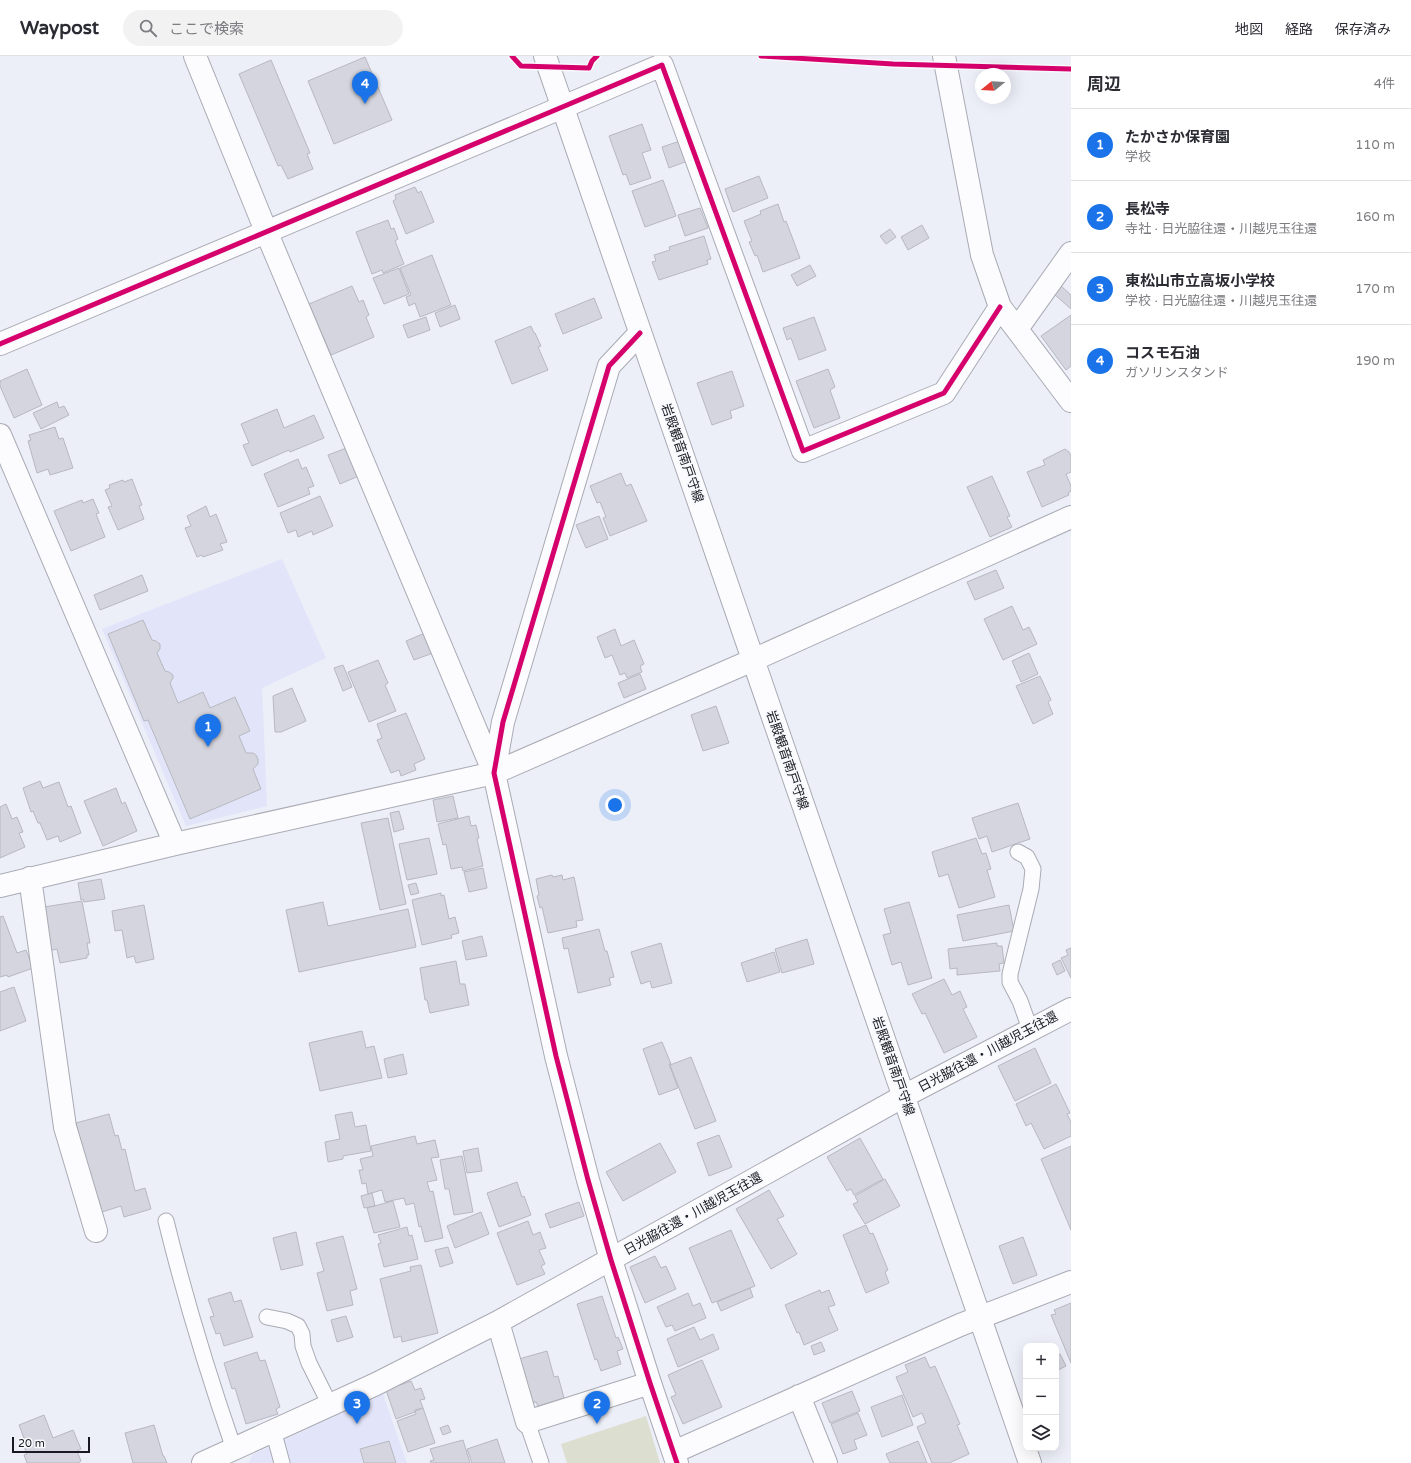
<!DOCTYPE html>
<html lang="ja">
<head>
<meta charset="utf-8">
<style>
  :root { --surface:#fff; --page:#f2f2f3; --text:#2b2b33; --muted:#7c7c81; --line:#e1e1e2; --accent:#1a73e8 }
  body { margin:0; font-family:"Varela Round","Noto Sans JP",sans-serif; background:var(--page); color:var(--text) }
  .controls { position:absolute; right:12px; bottom:12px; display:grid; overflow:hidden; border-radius:8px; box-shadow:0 4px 16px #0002 }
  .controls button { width:36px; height:36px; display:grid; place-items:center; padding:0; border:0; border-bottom:1px solid var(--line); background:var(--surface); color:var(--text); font:20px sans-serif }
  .compass { position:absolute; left:975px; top:12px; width:36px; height:36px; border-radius:50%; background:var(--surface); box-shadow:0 4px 16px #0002; rotate:252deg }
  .scale { position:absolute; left:12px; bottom:10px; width:78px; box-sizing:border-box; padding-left:4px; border:2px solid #181921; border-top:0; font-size:11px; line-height:14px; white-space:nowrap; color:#181921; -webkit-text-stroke:3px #f8f9fd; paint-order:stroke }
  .you { position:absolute; left:615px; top:749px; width:14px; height:14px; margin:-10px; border:3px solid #fff; border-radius:50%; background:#1a73e8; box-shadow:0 0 0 6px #1a73e833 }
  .badge { display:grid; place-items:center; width:26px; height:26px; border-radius:50%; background:var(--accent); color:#fff; font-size:13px; font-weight:700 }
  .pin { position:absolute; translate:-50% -33px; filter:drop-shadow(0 1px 2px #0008) }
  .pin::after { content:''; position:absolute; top:21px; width:14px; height:12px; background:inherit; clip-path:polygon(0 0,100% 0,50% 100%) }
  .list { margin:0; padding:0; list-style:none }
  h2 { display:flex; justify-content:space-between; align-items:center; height:52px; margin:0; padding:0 16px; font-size:17px }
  h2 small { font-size:13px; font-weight:400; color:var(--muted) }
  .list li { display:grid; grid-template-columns:26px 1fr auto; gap:12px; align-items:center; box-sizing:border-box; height:72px; padding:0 16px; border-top:1px solid var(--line) }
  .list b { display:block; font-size:15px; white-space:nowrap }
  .list p { margin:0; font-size:13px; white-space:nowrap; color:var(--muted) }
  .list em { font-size:13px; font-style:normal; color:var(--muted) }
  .icon { flex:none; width:22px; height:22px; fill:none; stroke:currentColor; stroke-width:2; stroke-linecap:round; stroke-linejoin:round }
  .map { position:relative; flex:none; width:1071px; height:1407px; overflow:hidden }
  header { display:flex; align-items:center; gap:24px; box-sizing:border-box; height:56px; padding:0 20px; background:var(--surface); border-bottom:1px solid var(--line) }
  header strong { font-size:19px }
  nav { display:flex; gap:22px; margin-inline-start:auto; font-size:14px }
  .search { width:280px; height:36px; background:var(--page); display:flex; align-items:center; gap:10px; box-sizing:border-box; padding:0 14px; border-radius:22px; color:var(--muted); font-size:15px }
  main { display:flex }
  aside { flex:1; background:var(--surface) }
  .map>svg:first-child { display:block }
  .built { fill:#e2e5fa }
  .green { fill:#dcdfcf }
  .building { fill:#d4d5de; stroke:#b7b8c0 }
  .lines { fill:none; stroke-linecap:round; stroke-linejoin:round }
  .service-casing { stroke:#a9abb4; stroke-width:17 }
  .minor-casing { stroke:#a9abb4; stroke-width:24 }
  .tertiary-casing { stroke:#a9abb4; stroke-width:24 }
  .secondary-casing { stroke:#a9abb4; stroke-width:24 }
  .service { stroke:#fcfcfe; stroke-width:15 }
  .minor { stroke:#fcfcfe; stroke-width:22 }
  .tertiary { stroke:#fcfcfe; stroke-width:22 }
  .secondary { stroke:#fcfcfe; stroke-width:22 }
  .cycleway-casing { stroke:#f8f9fd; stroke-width:8 }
  .cycleway { stroke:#d6006c; stroke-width:5 }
  .labels { text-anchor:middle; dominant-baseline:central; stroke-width:4; stroke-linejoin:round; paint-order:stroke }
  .street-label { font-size:13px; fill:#181921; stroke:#f8f9fd }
</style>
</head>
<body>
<header>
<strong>Waypost</strong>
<div class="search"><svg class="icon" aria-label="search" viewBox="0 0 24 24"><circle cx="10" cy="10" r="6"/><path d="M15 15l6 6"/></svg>ここで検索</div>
<nav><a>地図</a><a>経路</a><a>保存済み</a></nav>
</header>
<main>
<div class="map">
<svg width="1071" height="1407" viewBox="0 0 1071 1407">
  <rect width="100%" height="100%" fill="#eceef8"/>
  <!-- built -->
  <path class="built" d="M282,503l44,99 -64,30 5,118 -81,20 -84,-197z
    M383,1338l24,69h-158l3,-8z"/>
  <!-- green -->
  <path class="green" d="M646,1360l14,47h-93l-6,-19z"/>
  <!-- building -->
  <path class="building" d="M365,1l27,63 -58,24 -26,-63z
    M271,4l39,93 -3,1 6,15 -25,10 -7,-14 -3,1 -39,-92z
    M642,68l9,26 -9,3 9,25 -21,7 -4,-11 -3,1 -14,-39z
    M683,84l7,20 -21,8 -7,-21z
    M759,120l9,22 -35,14 -8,-23z
    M663,124l13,36 -31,11 -13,-36z
    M415,131l3,6 3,-2 13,31 -28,12 -13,-33 3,-2 -1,-4z
    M778,148l6,18 2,-1 14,37 -37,14 -6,-17 -2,1 -6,-14 3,-1 -8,-20 17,-7 -1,-3z
    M700,152l8,20 -23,8 -7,-21z
    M388,164l3,9 3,-1 4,11 -3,2 9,23 -21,9 -1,-3 -10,4 -16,-42z
    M922,169l7,13 -21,12 -7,-13z
    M890,173l6,8 -10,7 -6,-8z
    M704,180l7,23 -4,1 1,4 -49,16 -7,-18 4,-1 -2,-6 16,-5 -1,-3z
    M432,199l19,50 -31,12 -5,-14 -6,3 -3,-9 5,-2 -11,-27z
    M810,209l6,11 -19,10 -6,-11z
    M399,212l10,26 -25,10 -11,-26z
    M352,230l7,16 4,-2 6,15 -3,2 8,20 -43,18 -22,-51z
    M1061,230l10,9v14l-17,-15z
    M594,242l8,20 -39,16 -8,-20z
    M455,249l5,14 -20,8 -5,-14z
    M1071,259v51l-5,4 -25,-34z
    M426,261l4,13 -22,8 -5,-13z
    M814,261l12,33 -27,10 -8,-22 -4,2 -4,-12z
    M531,270l3,7h1l6,13 -3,1 10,23 -36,14 -17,-43z
    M27,313l15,36 -28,13 -14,-32v-5z
    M828,313l7,18 -5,3 10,28 -26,10 -18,-47z
    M732,315l12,35 -14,5 2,7 -20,7 -15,-42z
    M57,346l2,6 5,-2 5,9 -28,14 -8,-16z
    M277,353l7,19 30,-13 10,23 -34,14 -1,-2 -37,16 -9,-21 6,-2 -8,-19z
    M55,371l4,12 4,-1 10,30 -23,7 -2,-6 -11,4 -9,-32 3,-1 -2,-5z
    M349,391l12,28 -21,9 -12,-29z
    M1065,393l4,3 2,4v16l-5,2 5,12v5l-3,2 1,2 -27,12 -15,-35 18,-7 -2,-5z
    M298,403l4,10 4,-2 8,19 -6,2 2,6 -32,13 -14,-33z
    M621,417l5,13 5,-2 16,37 -37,15 -7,-18 3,-1 -6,-15 -3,1 -7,-17z
    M992,420l18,40 -3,1 5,10 -22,10 -23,-50z
    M132,423l10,26 -3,1 5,13 -26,11 -10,-23 4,-1 -7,-16 5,-2 -1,-3 14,-5 1,2z
    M320,440l13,30 -20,9 -1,-4 -14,6 -2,-7 -8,3 -8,-20z
    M93,443l6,14 -3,1 9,23 -34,14 -17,-40 28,-11 1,3z
    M206,450l4,11 6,-3 11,28 -7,2 3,6 -20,7 -1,-2 -5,2 -12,-29 6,-2 -4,-10z
    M599,460l9,23 -22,9 -10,-23z
    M996,514l8,18 -29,12 -8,-18z
    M142,519l6,16 -48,19 -6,-15z
    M1012,550l11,24 6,-3 8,17 -34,16 -19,-41z
    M143,564l9,20 4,1 4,3v5l-3,4 8,18 4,1 4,3v3l-3,5 8,20 25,-11 7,16 25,-11 15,34 -11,5 7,17h7l3,2 2,4v5l-5,5 8,20 -71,30 -42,-99 -4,1 -36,-87z
    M615,573l6,17 13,-6 10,24 -4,2 2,6 -15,6 -2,-5 -5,2 -8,-20 -7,3 -8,-21z
    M425,577l8,20 -19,7 -8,-19z
    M1029,597l9,21 -17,8 -9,-21z
    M378,604l10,23 -3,2 11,26 -27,11 -21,-50z
    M343,609l9,22 -9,4 -9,-23z
    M640,618l6,15 -22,9 -6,-15z
    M1040,620l11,24 -3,2 5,12 -20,10 -17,-38z
    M292,632l14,33 -25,11h-6l-2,-36z
    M716,650l13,37 -26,8 -12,-36z
    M406,657l19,46 -11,5 2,6 -15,6 -2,-6 -8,3 -14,-33 5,-2 -5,-14z
    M40,725l3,7 16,-6 9,25 3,-1 10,27 -21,9 -2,-6 -11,4 -7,-17h-2l-5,-12 -2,1 -8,-24z
    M116,732l6,16 3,-2 12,29 -34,15 -19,-45z
    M453,740l5,22 -21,4 -4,-22z
    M1018,747l12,36 -38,13 -5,-16 -8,3 -7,-21z
    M6,748l6,15 5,-2 6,15 -4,1 6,14 -25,11v-51z
    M399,755l5,18 -10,3 -4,-19z
    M469,760l2,10 5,-1 3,13 -2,1 6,27 -20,5 -1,-4 -11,2 -5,-25 -3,1 -5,-21z
    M388,762l18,86 -26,6 -19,-87z
    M429,782l8,36 -30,6 -8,-36z
    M976,782l6,16 4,-1 5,16 -4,1 8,27 -36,11 -11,-34 -9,3 -7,-25z
    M483,812l4,20 -18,4 -5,-20z
    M552,819l1,2 9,-2 1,5 11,-3 9,43 -7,1 1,6 -29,6 -6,-26 -2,1 -3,-12 2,-1 -3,-16z
    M101,823l4,20 -21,3 -1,-3 -2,1 -3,-17z
    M416,827l3,10 -8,2 -3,-10z
    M441,837v3l3,-1 5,24 6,-2 4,16 -8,2 1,3 -30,7 -10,-45z
    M82,845l8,42h-3l2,12h-2v3l-27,5 -3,-14 -8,2 -5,-44z
    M323,846l5,24 80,-17 8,38 -117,25 -13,-62z
    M909,846l23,76 -24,7 -7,-23 -9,3 -9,-30 8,-2 -7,-24z
    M144,849l10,54 -18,4 -2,-7 -7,2 -5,-28 -7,1 -3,-20z
    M1009,849l5,26 -51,10 -6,-26z
    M3,860l14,37 9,-3 7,18 -25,9 -1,-2 -7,2v-60z
    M599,873l6,22h2l7,26 -5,1 2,7 -33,8 -10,-45 -4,1 -2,-11z
    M482,880l5,20 -21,4 -4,-19z
    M807,883l7,25 -32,9 -7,-24z
    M661,887l11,40 -20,5 -2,-7 -9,3 -10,-32z
    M997,887v3h5l2,17 -5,1 1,7 -43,4v-7l-7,1 -2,-20z
    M1071,892v30l-10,-20 7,-3 -2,-5z
    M774,896l6,20 -33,10 -6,-19z
    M1060,904l5,11 -8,4 -5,-11z
    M456,905l4,23h5l4,21 -39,8 -3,-13h-2l-5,-32z
    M944,923l8,16 8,-4 7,16 -4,2 14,28 -33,16 -19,-40 -3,1 -10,-20z
    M14,931l12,34 -26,10v-39z
    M362,975l4,17 8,-2 8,32 -62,13 -11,-48z
    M662,986l9,22h-2l9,24 -19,7 -16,-46z
    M1035,992l16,35 -36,18 -17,-35z
    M403,998l4,20 -19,4 -4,-19z
    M691,1001l25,64 -21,8 -25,-64z
    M1056,1028l14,29 -3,1 4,8v14l-27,13 -13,-26 -5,3 -10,-22z
    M352,1056l3,15 11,-2 5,26 -28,5v3l-15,3 -3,-20 15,-3 -5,-24z
    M109,1058l6,22 3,-1 4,15 3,-1 10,42 10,-3 6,21 -27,8 -3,-11 -19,6 -4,-15 -2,1 -20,-75z
    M719,1079l13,32 -23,9 -12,-33z
    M415,1080l2,8 18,-4 4,17 -8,1 6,22 -10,2 3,10 3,-1 10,47 -18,4 -4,-16 -2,1 -5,-24 -8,2 -2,-7 -19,4 -3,-12 -14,4 -2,-11 -4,1 -3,-14h4l-3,-11 13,-3 -2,-10z
    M860,1082l23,41 -29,16 -3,-6 -4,2 -20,-34z
    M660,1087l16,29 -53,29 -17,-29z
    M1071,1090v84l-30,-71z
    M478,1092l4,23 -15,2 -4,-22z
    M462,1100l11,56 -19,3 -5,-26h-4l-5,-29z
    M885,1123l15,27 -35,18 -12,-20 5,-2 -3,-6z
    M517,1126l5,15 2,-1 7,19 -32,12 -12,-34z
    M769,1134l15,26 -7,3 20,35 -26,15 -35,-60z
    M372,1137l3,13 -11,2 -3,-12z
    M393,1145l7,26 -26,6 -7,-25z
    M579,1146l5,14 -34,12 -5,-14z
    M481,1156l8,22 -34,14 -8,-22z
    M528,1165l5,14 7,-3 6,16 -7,2 6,14 -4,2 4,8 -28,11 -20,-52z
    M866,1169l4,9 3,-1 15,37 -3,2 4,11 -23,10 -23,-58z
    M407,1171l2,9 3,-1 6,24 -34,8 -6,-23 3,-1 -3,-8z
    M731,1174l24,56 -43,17 -23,-55z
    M296,1176l7,33 -22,5 -8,-32z
    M343,1180l14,53 -7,2 3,14 -26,6 -10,-38 7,-2 -8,-28z
    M1023,1181l14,38 -24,9 -14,-38z
    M448,1191l5,16 -13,4 -5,-17z
    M655,1200l6,12 5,-2 10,23 -31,14 -15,-36z
    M421,1209l17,68 -36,9 -1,-6 -7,2 -14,-59 31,-8 -1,-4z
    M750,1232l3,9 -32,14 -4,-9z
    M820,1234l1,3 8,-3 6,15 -7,2 10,23 -34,15 -5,-13 -2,1 -12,-28z
    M231,1236l3,10 7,-2 12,37 -29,9 -4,-13 -4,1 -6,-17 4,-1 -6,-17z
    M688,1237l5,13 7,-3 6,15 -31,13 -3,-6 -6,2 -9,-20z
    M602,1240l14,42 2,-1 5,12 -6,2 4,13 -20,7 -4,-12 -2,1 -18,-56z
    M1071,1247v60l-20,-48 5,-1 -2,-4z
    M346,1260l7,21 -16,5 -6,-22z
    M694,1271l6,13 13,-6 6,15 -41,18 -11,-28z
    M821,1286l4,9 -11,4 -3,-9z
    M547,1295l7,26 4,-1 6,22 -26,8 -2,-4 -4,1 -13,-44z
    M257,1296l3,9 5,-1 15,47 -4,2 2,5 -32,10 -11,-36 -3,1 -8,-26z
    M1060,1298l6,12 -10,5v-15z
    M925,1301l5,11 5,-2 25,58 -3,1 12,29 -20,9h-17l-15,-36 9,-4 -4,-10 -9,4 -17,-40 12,-5 -3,-7z
    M702,1304l20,47 -39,17 -12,-27 5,-2 -8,-20z
    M411,1325l4,9 6,-2 4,11 -5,1 3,8 -8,2v2l-19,7 -10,-29z
    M852,1335l8,20 -30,12 -8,-20z
    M902,1339l11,30 -31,12 -11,-30z
    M423,1352l12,35 -27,9 -11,-31 19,-7 -1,-3z
    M858,1357l9,22 -13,5 3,9 -14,5 -12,-30z
    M44,1359l9,23 20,-8 8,19 -4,2 4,10 -3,2h-51l-3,-8 3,-1 -3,-7 3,-1 -8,-21z
    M154,1369l9,31h1l3,7h-34l-8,-30z
    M448,1369l3,7 -8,3 -3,-7z
    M497,1383l8,24h-33l-5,-14z
    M463,1384l7,23h-39l-1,-2 4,-1 -4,-11z
    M389,1385l7,22h-32l-4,-14z
    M918,1385l9,22h-37l-4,-9z"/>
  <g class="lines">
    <defs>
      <path id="service" d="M1018,796l9,5 6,12 -2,20 -21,85v8l10,19 10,28
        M166,1165c19,77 42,153 68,228
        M267,1261l20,4 11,5 4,8 1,12 6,17 21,42
        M527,1366l14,41
        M273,1374l9,33"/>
      <path id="minor" d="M195,0l71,175 228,542
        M944,0l38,199 18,52 71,94
        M563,51l99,-42 141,386 141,-58 56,-86
        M1017,273l54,-76
        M640,277l-31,33 -106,356 -9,51 62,283 32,124 23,80 39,123 27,80
        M0,379l175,409
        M30,822l35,249 31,104
        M0,830l175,-42 319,-71 259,-113 318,-143
        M498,1266l29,100 123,-39
        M799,1340l27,67
        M674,1396l286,-127 111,-43
        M203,1407l173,-79 122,-62 406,-226 167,-87"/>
      <path id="tertiary" d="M0,288l563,-237"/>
      <path id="secondary" d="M545,0l485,1407"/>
    </defs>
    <!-- service casing -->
    <use href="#service" class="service-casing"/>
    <!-- minor casing -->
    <use href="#minor" class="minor-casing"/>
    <!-- tertiary casing -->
    <use href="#tertiary" class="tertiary-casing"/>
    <!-- secondary casing -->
    <use href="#secondary" class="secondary-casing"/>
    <!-- service -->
    <use href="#service" class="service"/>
    <!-- minor -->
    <use href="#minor" class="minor"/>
    <!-- tertiary -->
    <use href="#tertiary" class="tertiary"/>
    <!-- secondary -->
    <use href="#secondary" class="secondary"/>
    <defs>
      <path id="cycleway" d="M512,0l9,10 68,2 3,-7 5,-5
        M761,0l132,8 178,5
        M640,277l-31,33 -106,356 -9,51 62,283 32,124 23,80 39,123 27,80
        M0,288l662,-279 141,386 141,-58 56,-86"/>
    </defs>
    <!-- cycleway casing -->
    <use href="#cycleway" class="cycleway-casing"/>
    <!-- cycleway -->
    <use href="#cycleway" class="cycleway"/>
  </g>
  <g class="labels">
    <!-- street labels -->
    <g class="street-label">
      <text transform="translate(682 397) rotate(71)">岩殿観音南戸守線</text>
      <text transform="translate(787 704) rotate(71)">岩殿観音南戸守線</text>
      <text transform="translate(988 996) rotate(-28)">日光脇往還・川越児玉往還</text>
      <text transform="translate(893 1010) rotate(71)">岩殿観音南戸守線</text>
      <text transform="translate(693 1158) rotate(-29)">日光脇往還・川越児玉往還</text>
    </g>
  </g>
</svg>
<div class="controls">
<button>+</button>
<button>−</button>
<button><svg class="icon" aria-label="layers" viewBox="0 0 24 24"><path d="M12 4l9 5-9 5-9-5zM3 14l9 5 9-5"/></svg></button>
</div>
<svg class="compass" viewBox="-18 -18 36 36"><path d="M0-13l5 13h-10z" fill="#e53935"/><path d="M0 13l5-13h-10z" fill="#7c7c81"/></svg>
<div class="scale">20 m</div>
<div class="you"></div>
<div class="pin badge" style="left:208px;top:691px">1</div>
<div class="pin badge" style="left:597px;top:1368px">2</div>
<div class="pin badge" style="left:357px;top:1368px">3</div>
<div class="pin badge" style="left:365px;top:48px">4</div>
</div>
<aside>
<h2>周辺<small>4件</small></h2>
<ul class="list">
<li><span class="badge">1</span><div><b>たかさか保育園</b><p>学校</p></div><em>110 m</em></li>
<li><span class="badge">2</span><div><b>長松寺</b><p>寺社 · 日光脇往還・川越児玉往還</p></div><em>160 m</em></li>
<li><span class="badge">3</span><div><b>東松山市立高坂小学校</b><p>学校 · 日光脇往還・川越児玉往還</p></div><em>170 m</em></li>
<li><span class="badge">4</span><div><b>コスモ石油</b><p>ガソリンスタンド</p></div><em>190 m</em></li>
</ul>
</aside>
</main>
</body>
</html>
